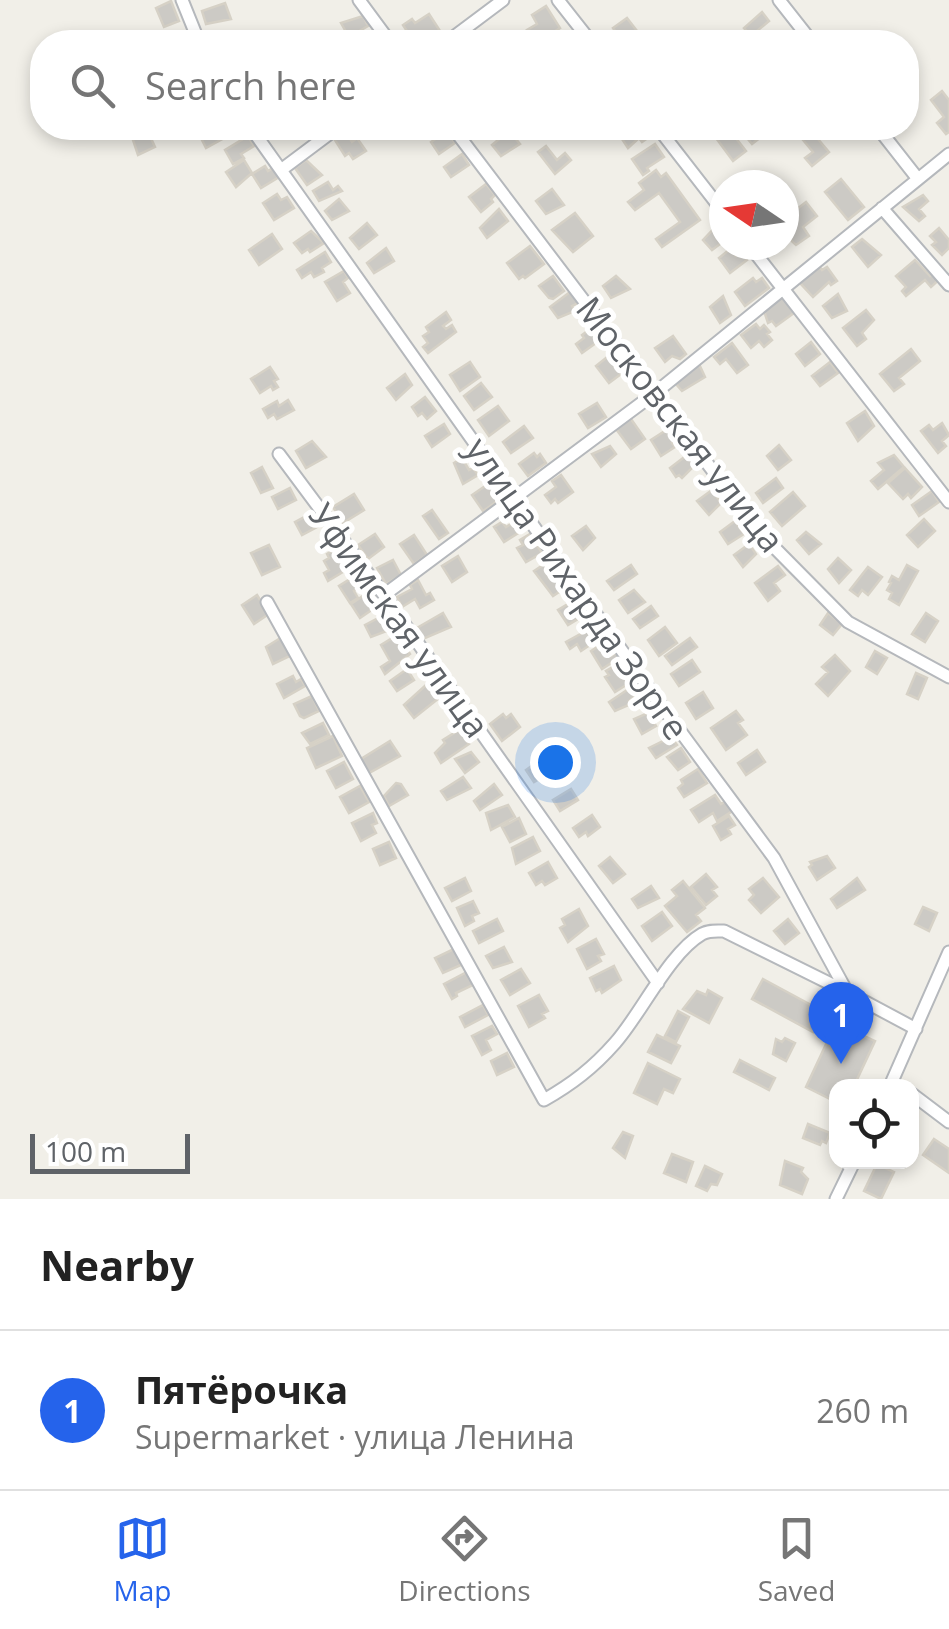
<!DOCTYPE html>
<html lang="en">
<head>
<meta charset="utf-8">
<style>
  :root { --surface:#fff; --page:#f2f2f2; --text:#222; --muted:#767676; --line:#e0e0e0; --accent:#2563eb }
  body { margin:0; font-family:"Open Sans",sans-serif; background:var(--page); color:var(--text) }
  .controls { position:absolute; right:30px; bottom:30px; display:grid; overflow:hidden; border-radius:20px; box-shadow:0 5px 15px #0003 }
  .controls button { width:90px; height:90px; display:grid; place-items:center; padding:0; border:0; border-bottom:2px solid var(--line); background:var(--surface); color:var(--text); font:50px sans-serif }
  .compass { position:absolute; left:709px; top:170px; width:90px; height:90px; border-radius:50%; background:var(--surface); box-shadow:0 5px 15px #0003; rotate:283deg }
  .scale { position:absolute; left:30px; bottom:25px; width:160px; box-sizing:border-box; padding-left:10px; border:5px solid #5f6368; border-top:0; font-size:28px; line-height:35px; white-space:nowrap; color:#5f6368; -webkit-text-stroke:8px #fff; paint-order:stroke }
  .you { position:absolute; left:555px; top:762px; width:35px; height:35px; margin:-25px; border:8px solid #fff; border-radius:50%; background:#1a73e8; box-shadow:0 0 0 15px #1a73e833 }
  .badge { display:grid; place-items:center; width:65px; height:65px; border-radius:50%; background:var(--accent); color:#fff; font-size:32px; font-weight:700 }
  .pin { position:absolute; translate:-50% -82px; filter:drop-shadow(0 2px 5px #0008) }
  .pin::after { content:''; position:absolute; top:52px; width:35px; height:30px; background:inherit; clip-path:polygon(0 0,100% 0,50% 100%) }
  .list { margin:0; padding:0; list-style:none }
  h2 { display:flex; justify-content:space-between; align-items:center; height:130px; margin:0; padding:0 40px; font-size:42px }
  h2 small { font-size:32px; font-weight:400; color:var(--muted) }
  .list li { display:grid; grid-template-columns:65px 1fr auto; gap:30px; align-items:center; box-sizing:border-box; height:160px; padding:0 40px; border-top:2px solid var(--line) }
  .list b { display:block; font-size:38px; white-space:nowrap }
  .list p { margin:0; font-size:32px; white-space:nowrap; color:var(--muted) }
  .list em { font-size:32px; font-style:normal; color:var(--muted) }
  .icon { flex:none; width:55px; height:55px; fill:none; stroke:currentColor; stroke-width:2; stroke-linecap:round; stroke-linejoin:round }
  .map { position:relative; flex:none; width:949px; height:1199px; overflow:hidden }
  .search { position:absolute; background:var(--surface); box-shadow:0 5px 15px #0003; left:30px; right:30px; top:30px; height:110px; display:flex; align-items:center; gap:25px; box-sizing:border-box; padding:0 35px; border-radius:40px; color:var(--muted); font-size:38px }
  .sheet { height:290px; background:var(--surface) }
  nav { display:flex; justify-content:space-around; align-items:center; box-sizing:border-box; height:140px; border-top:2px solid var(--line); background:var(--surface); font-size:28px; color:var(--muted) }
  nav a { display:grid; justify-items:center; gap:5px }
  nav .on { color:var(--accent) }
  .map>svg:first-child { display:block }
  .building { fill:#cccac5; stroke:#d6d1c6; stroke-width:2.5 }
  .lines { fill:none; stroke-linecap:round; stroke-linejoin:round }
  .street-casing { stroke:#b5b8bc; stroke-width:15 }
  .street { stroke:#fff; stroke-width:11 }
  .labels { text-anchor:middle; dominant-baseline:central; stroke-width:10; stroke-linejoin:round; paint-order:stroke }
  .street-label { font-size:35px; fill:#5f6368; stroke:#fff }
</style>
</head>
<body>
<div class="map">
<svg width="949" height="1199" viewBox="0 0 949 1199">
  <rect width="100%" height="100%" fill="#f1efe8"/>
  <!-- building -->
  <path class="building" d="M171,1l8,20 -15,6 -8,-19z
    M225,3l6,16 -25,5 -4,-13z
    M546,6l14,22 -11,7 3,5 -10,2 -4,-6 -5,3 -6,-9 10,-6 -5,-9z
    M762,12l7,9 -18,15 -7,-8z
    M429,14l11,17 -16,11h-10l-11,-17 9,-6 3,4z
    M363,16l5,10 -19,11 -8,-14z
    M627,18l10,13 -15,10 -9,-13z
    M942,91l7,9v32l-3,2 -9,-11 7,-6 -13,-17z
    M211,128h10l5,9 -20,11 -7,-14z
    M633,128h14l5,7 -10,7 -3,-4 -11,10 -8,-12z
    M729,128h25l7,9 -9,7 -10,-12 -7,5 11,14 -13,10 -17,-23z
    M140,130l3,6 6,-2 6,13 -17,8 -7,-21z
    M447,131l8,12 -16,11 -8,-12z
    M509,131l11,13 -19,12 -9,-11z
    M346,132l6,10 5,-4 9,13 -13,8 -4,-6 -4,3 -10,-16z
    M812,132l17,20 -17,14 -7,-8 8,-6 -10,-12z
    M248,136l6,10 -13,8 3,4 -11,6 -8,-14z
    M655,144l9,13 -17,11 2,3 -6,4 -11,-16z
    M546,146l11,14 8,-7 6,7 -16,14 -17,-22z
    M462,154l7,11 -18,12 -7,-10z
    M244,160l8,13 -16,14 -10,-15z
    M306,160l16,15 -15,10 -12,-17z
    M265,166l3,5 5,-3 6,9 -18,11 -9,-14z
    M656,170l5,7 5,-4 34,47 -38,27 -6,-8 24,-17 -21,-29 -24,17 -7,-8 16,-12 -5,-7z
    M841,179l23,28 -16,13 -23,-28z
    M328,182l5,8 5,-4 4,5 -23,10 -6,-10z
    M486,184l9,11 -4,4 2,3 -12,10 -12,-15z
    M552,189l12,16 -18,9 -10,-13z
    M277,194l4,6 6,-3 7,11 -20,12 -11,-17z
    M923,195l5,6 -9,8 6,7 -6,5 -16,-14z
    M339,199l10,12 -17,9 -7,-9z
    M806,202l11,14 -14,11 6,9 -13,9 -12,-11v-15z
    M499,209l9,12 -21,17 -7,-10z
    M575,213l18,23 -20,16 -21,-22z
    M721,221l3,20 -12,9 -9,-10z
    M367,223l10,12 -18,14 -9,-11z
    M939,228l10,12v8l-7,7 -10,-10 4,-3 -6,-6z
    M311,231l13,12 -14,9 -2,-3 -6,4 -8,-10z
    M272,234l10,15 -23,16 -10,-15z
    M862,239l19,16 -13,12 -16,-20z
    M530,246l14,18 -19,14 -2,-2 -4,3 -12,-16z
    M386,248l8,13 -20,12 -7,-10z
    M730,249l6,7 5,-4 6,8 -17,13 -11,-15z
    M325,252l6,10 -9,6 2,4 -10,5 -3,-5 -9,6 -5,-8z
    M915,260l15,16 5,-5 6,7 -10,9 -6,-7 -19,16 -4,-5 4,-4 -10,-11z
    M819,266l3,4 5,-3 10,14 -6,4 -2,-3 -16,15 -13,-14z
    M344,271l4,7 -5,4 7,11 -13,8 -12,-19z
    M553,276l11,15 -11,8 -4,-1 -10,-12z
    M616,276l14,13 -19,9 -8,-12z
    M753,278l3,4 6,-4 7,10 -24,18 -10,-14z
    M570,292l8,11 -6,3 3,5 -17,7 -8,-11z
    M838,294l9,17 -15,7 -9,-12z
    M723,296l8,19 -11,8 -10,-16z
    M782,297l12,16 -18,13 -4,-5 -4,2 -4,-12z
    M866,310l8,10 -12,13 4,6 -9,7 -14,-18z
    M446,312l5,8 -8,6 3,3 6,-4 4,7 -28,21 -5,-6 5,-4 -5,-7 6,-4 -3,-5z
    M756,324l4,5 4,-4 6,7 -3,2 5,6 -8,7 -5,-6 -8,7 -10,-13z
    M594,326l9,12 -21,15 -6,-9 8,-6 -2,-3z
    M673,336l13,18 -6,5 -8,-3 -7,6 -10,-14z
    M811,342l9,12 -15,12 -9,-12z
    M732,343l16,22 -11,8 -11,-14 -6,5 -6,-7z
    M911,349l9,12 -21,17 5,6 -10,7 -14,-17z
    M611,354l14,17 -16,12 -13,-17z
    M470,362l10,15 -20,14 -10,-16z
    M830,362l8,11 -18,13 -8,-10z
    M699,364l6,13 -23,14 -7,-8z
    M270,367l8,12 -4,2 4,6 -5,3 -2,-4 -11,7 -9,-14z
    M405,374l7,11 -16,15 -9,-12z
    M481,383l11,14 -18,13 -10,-14z
    M425,397l11,14 -9,8 -5,-6 -4,3 -6,-9z
    M288,400l6,10 -17,9 -3,-5 -6,4 -5,-9 14,-8 2,5z
    M597,403l9,14 -18,11 -9,-14z
    M498,406l11,15 -20,15 -11,-16z
    M865,411l9,15 -16,15 -11,-18z
    M631,419l14,20 -14,10 -15,-20z
    M942,423l7,12 -7,6 4,5 -8,7 -17,-22 8,-6 4,5z
    M444,424l6,10 -18,13 -7,-11z
    M524,426l9,12 -22,15 -8,-11z
    M668,429l8,12 -4,2 3,4 -14,9 -10,-16z
    M312,441l14,16 -20,11 -10,-17z
    M779,445l12,15 -13,10 -11,-14z
    M610,446l6,8 -15,13 -9,-13z
    M534,453l3,4 3,-3 6,9 -18,13 -9,-12z
    M687,455l8,10 -13,13 -3,-3 -3,2 -6,-9z
    M894,455l10,12 -26,22 -7,-8 13,-11 -6,-7z
    M462,458l7,12 4,-2 5,7 -15,9 -9,-21z
    M262,467l11,21 -12,5 -10,-20z
    M905,468l17,19 -11,11 -3,-4 -5,5 -15,-16z
    M561,475l12,17 -15,11 -3,-4 -4,4 -6,-8 11,-8 -4,-6z
    M776,478l7,10 -20,15 -7,-10z
    M491,482l11,16 -19,13 -11,-16z
    M290,488l6,12 -18,9 -6,-12z
    M712,490l9,13 -12,12 -12,-14z
    M932,491l7,11 -20,14 -7,-11z
    M793,492l12,14 -23,20 -12,-14z
    M354,494l10,16 -21,13 -10,-16z
    M432,510l16,23 -9,6 -16,-23z
    M312,513l7,13 -17,9 -7,-13z
    M924,519l11,12 -17,16 -11,-12z
    M517,520l6,10 -19,12 -10,-15 8,-5 4,5z
    M735,521l9,13 -16,10 -8,-12z
    M586,526l9,12 -12,12 -11,-14z
    M806,532l15,12 -12,10 -12,-14z
    M375,534l9,13 -16,12 -10,-14z
    M530,534l12,19 -16,9 -9,-14 6,-3 -3,-5z
    M414,535l13,20 -13,9 -14,-20z
    M749,544l7,10 -13,13 -9,-12z
    M269,545l11,22 -18,8 -11,-22z
    M337,548l10,15 -4,2 3,5 -18,11 -4,-8 5,-3 -5,-9 5,-3 -2,-4z
    M458,556l9,16 -15,10 -10,-16z
    M838,558l13,12 -12,13 -11,-14z
    M393,560l8,15 -15,9 -9,-16z
    M546,563l19,25 -12,8 -19,-25z
    M631,565l6,9 -23,16 -7,-9z
    M907,565l11,6 -19,34 -10,-6 3,-6 -5,-3 4,-7 -2,-1 3,-6 7,4z
    M778,566l7,9 -11,8 6,8 -12,10 -13,-18z
    M868,567l14,10 -14,18 -6,-5 -4,6 -8,-6z
    M358,574l6,11 -10,6 4,7 -8,5 -11,-17z
    M418,580l8,15 4,-2 4,7 -14,8 -5,-9 -13,8 -5,-10 15,-8 -2,-4z
    M634,590l11,12 -17,11 -9,-13z
    M370,591l9,14 -19,13 -9,-14z
    M257,595l12,19 -15,10 -12,-19z
    M578,598l4,6 -4,3 5,9 -15,9 -10,-15z
    M651,606l7,10 -18,12 -7,-9z
    M443,613l8,14 -28,12 -6,-11z
    M828,613l14,11 -9,11 -13,-10z
    M926,613l12,8 -13,21 -13,-8z
    M382,616l10,13 -21,8 -6,-12z
    M595,626l7,11 -21,14 -4,-7 -7,5 -4,-7z
    M665,627l12,16 -18,13 -11,-16z
    M402,632l2,4 -4,2 10,16 -25,20 -4,-7 9,-6 -9,-16z
    M282,637l8,19 -17,8 -7,-17z
    M690,638l7,9 -25,18 -7,-9z
    M603,643l8,13 8,-5 3,5 -20,13 -11,-18z
    M875,651l12,7 -10,16 -11,-7z
    M835,655l15,16 -22,25 -12,-12 12,-12 -6,-5z
    M692,660l8,12 -21,14 -8,-12z
    M613,667l4,6 5,-4 9,13 -16,10 -10,-15 4,-2 -3,-4z
    M407,669l7,11 -17,11 -7,-10z
    M916,673l11,5 -9,21 -11,-5z
    M293,676l3,6 5,-3 4,7 -21,12 -7,-14z
    M427,684l12,14 -25,20 -10,-13z
    M633,686l5,8 -9,7 2,3 -16,7 -6,-9z
    M703,692l10,16 -17,11 -10,-16z
    M312,696l7,15 -15,7 -4,-2 -6,-12z
    M659,708l4,8 -10,5 3,5 -14,8 -8,-15z
    M736,711l7,9 -5,3 9,12 -21,15 -15,-22z
    M503,714l3,4 5,-4 9,13 -18,14 -12,-17z
    M323,723l6,12 -19,9 -8,-11z
    M459,730l10,14 -28,19 -6,-10 10,-10 -2,-3z
    M333,736l9,20 -26,12 -9,-20z
    M671,737l6,8 -21,13 -7,-10z
    M390,741l10,15 -31,17 -8,-14z
    M681,748l9,14 -12,8 -11,-13z
    M757,750l8,12 -19,13 -8,-12z
    M471,752l8,10 -14,11 -10,-14z
    M548,754l10,14 -24,14 -8,-12z
    M344,762l9,17 -17,9 -9,-17z
    M698,769l9,14 -23,14 -6,-9 5,-4 -2,-4z
    M463,777l8,11 -24,12 -6,-9z
    M396,783l5,1 7,11 -19,11 -5,-10z
    M494,784l8,11 -22,15 -6,-9z
    M360,786l9,16 -20,11 -9,-16z
    M571,789l7,11 -18,11 -7,-11z
    M715,795l6,9 7,-4 6,10 -17,11 -4,-8 -14,9 -8,-12z
    M508,805l7,12 -24,13 -5,-17z
    M373,813l4,10 -5,2 4,8 -15,8 -9,-18z
    M592,815l8,12 -12,9 -2,-4 -7,5 -6,-9z
    M729,816l6,9 -7,4 3,5 -10,6 -8,-14z
    M519,818l7,16 -16,8 -8,-15z
    M533,837l7,14 -24,13 -4,-16z
    M389,842l7,16 -16,7 -7,-16z
    M827,856l8,12 -18,12 -8,-13 3,-2 -2,-3z
    M610,857l15,17 -12,9 -14,-17z
    M548,862l9,16 -12,7 -3,-4 -6,4 -7,-12z
    M706,874l11,13 -5,3 5,6 -11,9 -15,-18z
    M465,878l6,13 -19,10 -7,-13z
    M763,878l16,19 -18,16 -12,-13 5,-5 -5,-6z
    M857,878l8,12 -28,18 -6,-9z
    M683,881l22,27 -9,7 5,6 -14,11 -22,-26 12,-10 -5,-6z
    M651,886l8,12 -21,10 -6,-9z
    M473,901l6,12 -7,3 2,5 -9,5 -8,-18z
    M923,907l14,6 -8,18 -14,-7z
    M579,909l9,17 -20,16 -8,-14 5,-3 -3,-6z
    M662,912l10,14 -20,15 -10,-15z
    M497,919l6,12 -24,12 -6,-12z
    M788,919l11,14 -14,11 -11,-13z
    M596,939l8,15 -6,2 3,5 -14,8 -10,-20z
    M504,947l8,15 -19,6 -7,-12z
    M456,948l7,16 -20,9 -8,-15z
    M614,966l7,14 -19,13 -2,-4 -4,2 -6,-13z
    M521,969l9,14 -20,12 -9,-15z
    M467,972l6,13 -17,8 1,3 -5,3 -8,-15z
    M763,979l61,33 -11,20 -61,-33z
    M708,990l14,8 -13,25 -26,-14 14,-18 9,4z
    M539,995l9,16 -6,3 3,4 -16,9 -11,-21z
    M483,1005l5,10 -23,12 -5,-10z
    M678,1011l11,6 -13,25 -11,-6z
    M836,1023l39,18 -21,45h-18v16l-30,-15z
    M492,1026l5,8 -11,6 5,10 -9,5 -10,-19z
    M657,1035l23,11 -9,17 -23,-11z
    M785,1038l10,5 -9,18 -13,-7 3,-15 6,3z
    M507,1053l7,14 -17,8 -6,-14z
    M740,1060l35,18 -6,12 -35,-18z
    M648,1063l32,16 -7,14 -9,-4 -7,15 -23,-11z
    M808,1124l22,9 -4,10 -4,-2 -2,4 -17,-7z
    M623,1132l10,4 -8,22 -12,-10z
    M934,1139l15,10v24l-26,-18z
    M672,1154l21,8 -7,20 -22,-9z
    M785,1161l18,7 -2,4 7,7 -6,15 -22,-9z
    M877,1164l17,8 -13,27 -17,-8z
    M705,1166l17,8 -5,11 -6,-1 -4,7 -11,-5z"/>
  <g class="lines">
    <defs>
      <path id="street" d="M182,0l17,42
        M359,0l31,42
        M558,0l33,42
        M779,0l33,42
        M447,42l56,-42
        M251,128l401,565 122,165 73,134 69,37
        M453,128l307,405 88,89 101,55
        M658,128l66,85
        M878,128l40,51
        M281,170l56,-42
        M882,208l67,77
        M749,245l200,257
        M279,454l105,141 274,388
        M384,595l271,-202 294,-239
        M267,602l277,498c28,-16 49,-32 71,-57 26,-29 54,-90 87,-109 7,-4 14,-3 22,-3l121,60
        M890,1086l59,-134
        M912,1094l37,28
        M836,1199l18,-37"/>
    </defs>
    <!-- street casing -->
    <use href="#street" class="street-casing"/>
    <!-- street -->
    <use href="#street" class="street"/>
  </g>
  <g class="labels">
    <!-- street labels -->
    <g class="street-label">
      <text transform="translate(681 424) rotate(52)">Московская улица</text>
      <text transform="translate(578 588) rotate(55)">улица Рихарда Зорге</text>
      <text transform="translate(400 620) rotate(54)">Уфимская улица</text>
    </g>
  </g>
</svg>
<div class="controls">
<button><svg class="icon" aria-label="locate" viewBox="0 0 24 24"><circle cx="12" cy="12" r="6"/><path d="M12 2v4M12 18v4M2 12h4M18 12h4"/></svg></button>
</div>
<svg class="compass" viewBox="-18 -18 36 36"><path d="M0-13l5 13h-10z" fill="#e53935"/><path d="M0 13l5-13h-10z" fill="#767676"/></svg>
<div class="scale">100 m</div>
<div class="you"></div>
<div class="pin badge" style="left:841px;top:1064px">1</div>
<div class="search"><svg class="icon" aria-label="search" viewBox="0 0 24 24"><circle cx="10" cy="10" r="6"/><path d="M15 15l6 6"/></svg>Search here</div>
</div>
<section class="sheet">
<h2>Nearby<small></small></h2>
<ul class="list">
<li><span class="badge">1</span><div><b>Пятёрочка</b><p>Supermarket · улица Ленина</p></div><em>260 m</em></li>
</ul>
</section>
<nav>
<a class="on"><svg class="icon" aria-label="map" viewBox="0 0 24 24"><path d="M3 6l6-2 6 2 6-2v14l-6 2-6-2-6 2zM9 4v14M15 6v14"/></svg>Map</a>
<a><svg class="icon" aria-label="directions" viewBox="0 0 24 24"><path d="M12 3l9 9-9 9-9-9zM9 14v-3h6M13 9l2 2-2 2"/></svg>Directions</a>
<a><svg class="icon" aria-label="saved" viewBox="0 0 24 24"><path d="M7 4h10v16l-5-4-5 4z"/></svg>Saved</a>
</nav>
</body>
</html>
